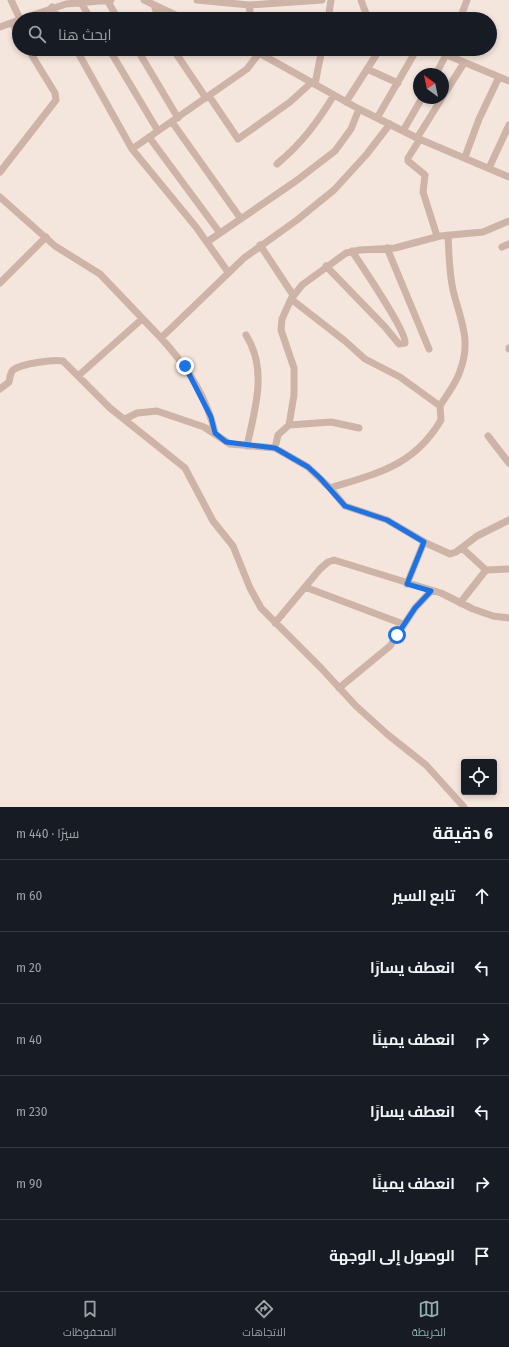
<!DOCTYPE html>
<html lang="ar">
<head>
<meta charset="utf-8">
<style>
  :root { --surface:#171b24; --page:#242831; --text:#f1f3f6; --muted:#9ea1a6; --line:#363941; --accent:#90b0af }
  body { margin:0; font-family:"Fira Sans Condensed",Cairo,sans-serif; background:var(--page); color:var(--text); direction:rtl }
  .controls { position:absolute; right:12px; bottom:12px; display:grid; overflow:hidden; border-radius:4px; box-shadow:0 2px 6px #0003 }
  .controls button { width:36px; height:36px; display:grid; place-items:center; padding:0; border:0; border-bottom:1px solid var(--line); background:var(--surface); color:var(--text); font:20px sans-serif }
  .compass { position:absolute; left:413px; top:68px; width:36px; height:36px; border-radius:50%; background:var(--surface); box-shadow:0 2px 6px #0003; rotate:327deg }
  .stop { position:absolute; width:12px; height:12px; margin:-9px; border:3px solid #1a73e8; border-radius:50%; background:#fff }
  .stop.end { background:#1a73e8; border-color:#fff; box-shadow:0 1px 4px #0008 }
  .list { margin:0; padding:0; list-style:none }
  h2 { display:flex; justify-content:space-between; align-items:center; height:52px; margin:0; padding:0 16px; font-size:17px }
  h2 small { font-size:13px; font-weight:400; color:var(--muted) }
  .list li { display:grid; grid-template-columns:26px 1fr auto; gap:12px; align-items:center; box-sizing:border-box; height:72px; padding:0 16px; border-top:1px solid var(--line) }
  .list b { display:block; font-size:15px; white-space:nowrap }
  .list em { font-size:13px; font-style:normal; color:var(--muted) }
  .icon { flex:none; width:22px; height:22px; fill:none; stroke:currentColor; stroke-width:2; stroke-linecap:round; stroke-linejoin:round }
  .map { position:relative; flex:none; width:509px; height:807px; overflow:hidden; direction:ltr }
  .search { position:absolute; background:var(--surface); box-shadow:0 2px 6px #0003; left:12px; right:12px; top:12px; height:44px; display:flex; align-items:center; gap:10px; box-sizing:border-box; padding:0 14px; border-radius:22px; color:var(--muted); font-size:15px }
  .sheet { height:484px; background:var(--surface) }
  nav { display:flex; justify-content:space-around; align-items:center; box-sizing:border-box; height:56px; border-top:1px solid var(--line); background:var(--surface); font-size:11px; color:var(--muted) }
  nav a { display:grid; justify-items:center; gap:2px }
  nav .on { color:var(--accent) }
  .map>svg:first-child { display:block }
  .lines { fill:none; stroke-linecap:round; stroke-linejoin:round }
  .street { stroke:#ceb3a7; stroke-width:7 }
  .route { stroke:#1a73e8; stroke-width:5 }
</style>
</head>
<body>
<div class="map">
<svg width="509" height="807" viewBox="0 0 509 807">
  <rect width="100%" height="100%" fill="#f4e5dd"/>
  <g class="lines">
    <!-- street -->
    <path class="street" d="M11,0l9,19
      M107,0l11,19
      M144,0l40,19
      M197,0l52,5 73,-5
      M361,0l7,19
      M81,3l10,16
      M154,5l5,14
      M249,5l2,14
      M52,7l7,12
      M21,19l45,-15 45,-4
      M328,19l3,-19
      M460,19l7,-19
      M12,23l7,12
      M0,27l19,-7
      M76,49l56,100 64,78 32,45
      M109,49l49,82
      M137,49l41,69
      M173,49l33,49
      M252,49l107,60 58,29 92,39
      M447,55l62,26
      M367,69l31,14
      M436,74l13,-25
      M315,84l7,-35
      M209,96l29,43 52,-37 22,-20
      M443,96l21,-33
      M346,102l34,-53
      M377,118l40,-69
      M172,122l69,97
      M403,131l19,-33
      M149,137l71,96
      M417,138l25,-40
      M420,139l-12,19v3l17,14 -2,17 14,44
      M132,149l115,-80 13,-17
      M465,157l14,-38 20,-42
      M277,164c25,-21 40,-41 57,-69
      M489,168l20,-43
      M0,172l56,-72 -1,-7 -27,-44
      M0,197l55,49 45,28 61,64 83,-80 53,-38 37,-30 32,-35 24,-31
      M207,242l89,-61 39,-30 16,-22 8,-20
      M260,245l33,50
      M502,247l7,-3
      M387,248l42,101
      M326,266l59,61 14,17 6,-1c2,-11 -44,-78 -53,-92
      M0,283l46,-46
      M291,299l54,42 20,18 35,18 40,29
      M246,335c22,35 9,73 1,111
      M161,338c25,27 46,59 54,95
      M509,348v1
      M78,376l64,-57
      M0,389l9,-7c1,-4 1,-9 4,-12 7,-6 41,-11 50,-9l47,47 75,60 28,53 20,25 17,42 11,20 60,60 35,38 31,28 39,31 38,42
      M125,419l12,-6 20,-2 47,16 26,17 45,4 33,19 22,21 15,18 42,14 41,24 22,10 6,-2 21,-16 32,-16
      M289,425l42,-3 28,6
      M488,436l21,27
      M275,448l3,-13 11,-10 5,-30v-27l-13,-38 1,-11 9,-20 11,-14 44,-32 14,-3 35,-2 45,-12 43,-4 26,-11
      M330,488c48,-15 84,-22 111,-68l-1,-14c7,-12 16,-22 20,-35 12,-31 0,-52 -7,-81 -4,-18 -4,-37 -5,-55
      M486,570l23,-1
      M407,584l17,-42
      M305,587l98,37
      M460,603l26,-33 -24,-22
      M275,623l45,-54 8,-7 6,-2 107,33 32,16 20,7 16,2
      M339,688l51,-42 25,-38 16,-17"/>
  </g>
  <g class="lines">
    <!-- route -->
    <path class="route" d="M185,366l26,51 4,16 11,9 49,6 33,19 12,11 25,28 42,14 37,22 -17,42 24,7 -16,17 -18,27"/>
  </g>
</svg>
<div class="controls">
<button><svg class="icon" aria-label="locate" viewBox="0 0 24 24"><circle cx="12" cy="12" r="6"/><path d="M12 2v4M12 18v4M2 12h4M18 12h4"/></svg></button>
</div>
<svg class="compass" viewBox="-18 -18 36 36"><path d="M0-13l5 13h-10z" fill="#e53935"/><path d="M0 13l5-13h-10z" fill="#9ea1a6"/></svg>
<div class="stop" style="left:397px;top:635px"></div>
<div class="stop end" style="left:185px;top:366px"></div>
<div class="search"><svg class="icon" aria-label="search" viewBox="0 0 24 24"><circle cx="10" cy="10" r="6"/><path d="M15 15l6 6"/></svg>ابحث هنا</div>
</div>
<section class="sheet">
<h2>6 دقيقة<small>سيرًا · 440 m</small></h2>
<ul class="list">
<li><svg class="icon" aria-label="ahead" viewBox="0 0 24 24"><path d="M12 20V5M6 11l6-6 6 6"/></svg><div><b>تابع السير</b></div><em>60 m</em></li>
<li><svg class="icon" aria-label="left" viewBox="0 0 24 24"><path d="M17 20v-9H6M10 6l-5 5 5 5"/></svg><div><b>انعطف يسارًا</b></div><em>20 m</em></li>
<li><svg class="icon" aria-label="right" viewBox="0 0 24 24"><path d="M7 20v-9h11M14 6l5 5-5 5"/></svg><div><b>انعطف يمينًا</b></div><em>40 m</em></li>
<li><svg class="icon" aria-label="left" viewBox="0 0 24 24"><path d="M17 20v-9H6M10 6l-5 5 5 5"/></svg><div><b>انعطف يسارًا</b></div><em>230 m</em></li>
<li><svg class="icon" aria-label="right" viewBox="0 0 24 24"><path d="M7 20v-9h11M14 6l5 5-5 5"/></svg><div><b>انعطف يمينًا</b></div><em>90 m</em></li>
<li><svg class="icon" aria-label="arrive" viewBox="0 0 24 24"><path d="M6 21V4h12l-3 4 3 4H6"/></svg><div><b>الوصول إلى الوجهة</b></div></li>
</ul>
</section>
<nav>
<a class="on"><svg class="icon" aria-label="map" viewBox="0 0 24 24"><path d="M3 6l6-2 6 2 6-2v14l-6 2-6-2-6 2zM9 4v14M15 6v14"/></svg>الخريطة</a>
<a><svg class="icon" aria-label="directions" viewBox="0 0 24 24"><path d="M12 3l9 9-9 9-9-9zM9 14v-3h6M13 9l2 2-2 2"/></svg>الاتجاهات</a>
<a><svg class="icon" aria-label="saved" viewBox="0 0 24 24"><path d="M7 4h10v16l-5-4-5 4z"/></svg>المحفوظات</a>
</nav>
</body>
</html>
